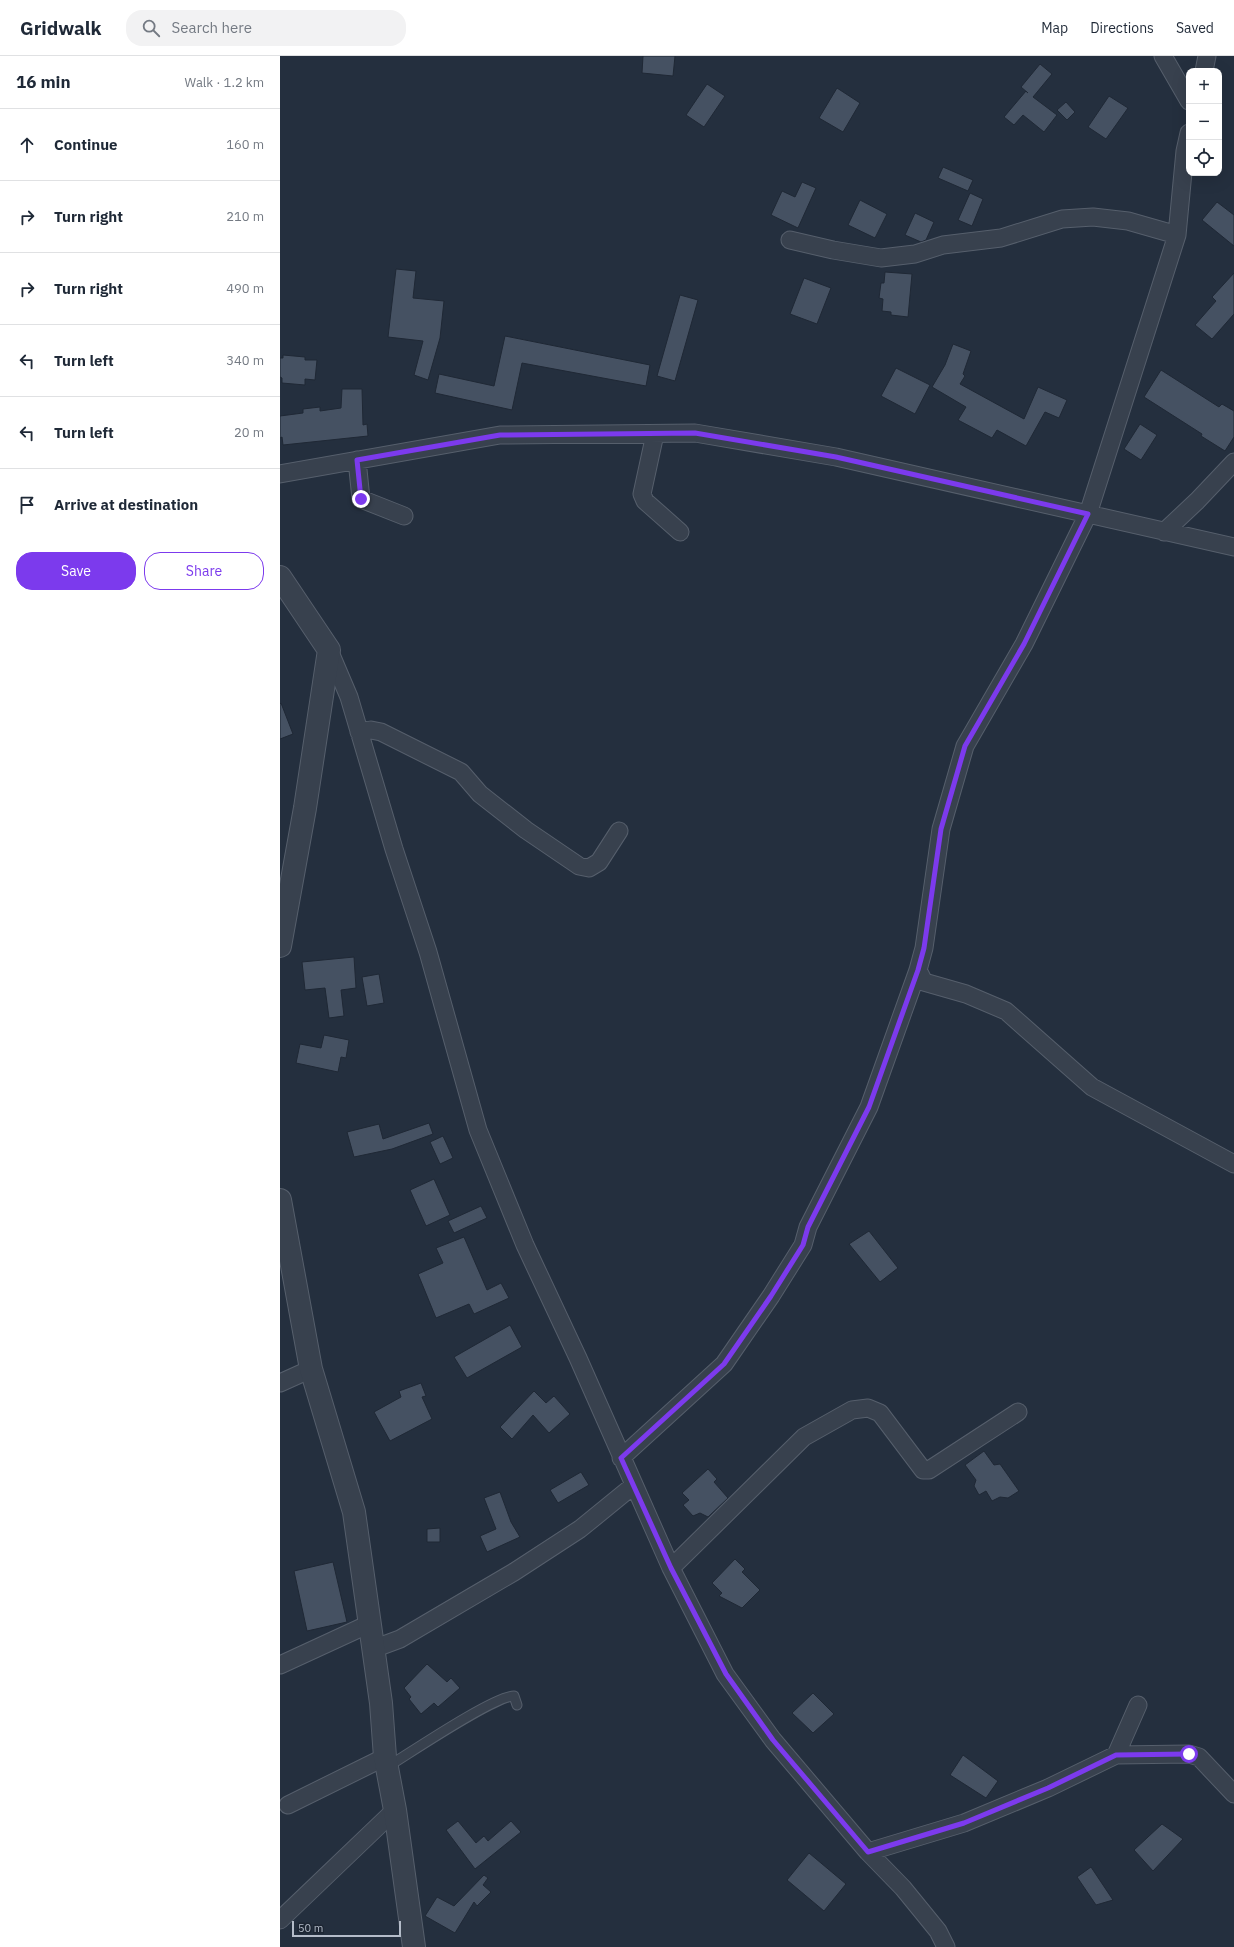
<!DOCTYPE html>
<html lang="en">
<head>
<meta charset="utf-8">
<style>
  :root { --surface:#fff; --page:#f2f2f3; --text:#1f2937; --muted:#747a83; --line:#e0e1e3; --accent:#7c3aed }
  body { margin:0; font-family:"IBM Plex Sans",sans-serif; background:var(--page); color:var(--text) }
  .controls { position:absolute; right:12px; top:12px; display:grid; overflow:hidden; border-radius:8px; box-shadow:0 4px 16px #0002 }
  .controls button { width:36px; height:36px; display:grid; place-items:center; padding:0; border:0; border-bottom:1px solid var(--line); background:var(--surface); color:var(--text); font:20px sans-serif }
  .scale { position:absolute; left:12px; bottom:10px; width:109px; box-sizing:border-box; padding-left:4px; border:2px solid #b4bcc9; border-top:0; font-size:11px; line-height:14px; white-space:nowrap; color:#b4bcc9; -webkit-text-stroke:3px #1d2633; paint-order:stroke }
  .stop { position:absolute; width:12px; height:12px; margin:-9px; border:3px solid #7c3aed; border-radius:50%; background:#fff }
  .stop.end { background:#7c3aed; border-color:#fff; box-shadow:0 1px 4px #0008 }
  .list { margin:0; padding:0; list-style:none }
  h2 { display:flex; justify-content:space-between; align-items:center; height:52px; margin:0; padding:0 16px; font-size:17px }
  h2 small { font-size:13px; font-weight:400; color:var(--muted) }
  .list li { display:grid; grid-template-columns:26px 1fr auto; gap:12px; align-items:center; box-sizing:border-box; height:72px; padding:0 16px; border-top:1px solid var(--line) }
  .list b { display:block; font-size:15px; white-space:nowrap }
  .list em { font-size:13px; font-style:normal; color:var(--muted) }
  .actions { display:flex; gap:8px; padding:12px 16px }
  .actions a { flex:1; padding:9px 0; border:1px solid var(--accent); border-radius:16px; text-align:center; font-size:14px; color:var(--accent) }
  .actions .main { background:var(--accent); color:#fff }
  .icon { flex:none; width:22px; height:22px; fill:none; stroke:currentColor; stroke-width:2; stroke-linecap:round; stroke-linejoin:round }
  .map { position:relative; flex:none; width:954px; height:1891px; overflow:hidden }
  header { display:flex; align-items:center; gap:24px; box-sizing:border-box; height:56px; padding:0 20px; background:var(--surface); border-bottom:1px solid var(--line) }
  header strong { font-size:19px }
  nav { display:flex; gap:22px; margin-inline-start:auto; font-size:14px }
  .search { width:280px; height:36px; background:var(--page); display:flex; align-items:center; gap:10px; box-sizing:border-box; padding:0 14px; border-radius:16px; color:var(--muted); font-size:15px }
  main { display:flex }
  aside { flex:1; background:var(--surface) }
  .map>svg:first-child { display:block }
  .building { fill:#455162; stroke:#1f2835 }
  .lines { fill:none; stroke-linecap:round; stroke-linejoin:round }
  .service-casing { stroke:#565f6c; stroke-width:11 }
  .minor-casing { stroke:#565f6c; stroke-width:19 }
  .tertiary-casing { stroke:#565f6c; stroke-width:24 }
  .service { stroke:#38414e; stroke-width:9 }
  .minor { stroke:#38414e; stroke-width:17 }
  .tertiary { stroke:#38414e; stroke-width:22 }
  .route { stroke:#7c3aed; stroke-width:5 }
</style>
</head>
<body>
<header>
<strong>Gridwalk</strong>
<div class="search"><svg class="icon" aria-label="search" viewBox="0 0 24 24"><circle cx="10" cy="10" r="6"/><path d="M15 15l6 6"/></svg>Search here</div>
<nav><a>Map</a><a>Directions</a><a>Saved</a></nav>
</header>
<main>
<aside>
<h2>16 min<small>Walk · 1.2 km</small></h2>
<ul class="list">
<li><svg class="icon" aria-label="ahead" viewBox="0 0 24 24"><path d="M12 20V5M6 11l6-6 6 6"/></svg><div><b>Continue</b></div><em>160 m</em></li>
<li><svg class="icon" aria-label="right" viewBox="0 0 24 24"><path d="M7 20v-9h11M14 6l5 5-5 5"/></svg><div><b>Turn right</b></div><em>210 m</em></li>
<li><svg class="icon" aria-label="right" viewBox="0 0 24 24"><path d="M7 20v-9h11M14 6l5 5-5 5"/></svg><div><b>Turn right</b></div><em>490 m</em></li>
<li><svg class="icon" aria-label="left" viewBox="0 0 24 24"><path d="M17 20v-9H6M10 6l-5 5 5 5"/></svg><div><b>Turn left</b></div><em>340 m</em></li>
<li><svg class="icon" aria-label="left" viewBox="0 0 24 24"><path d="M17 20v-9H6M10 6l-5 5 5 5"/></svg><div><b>Turn left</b></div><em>20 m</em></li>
<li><svg class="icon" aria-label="arrive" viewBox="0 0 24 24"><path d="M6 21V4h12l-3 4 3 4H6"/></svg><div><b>Arrive at destination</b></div></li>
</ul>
<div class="actions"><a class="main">Save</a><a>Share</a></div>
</aside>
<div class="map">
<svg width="954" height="1891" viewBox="0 0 954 1891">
  <rect width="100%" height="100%" fill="#242f3e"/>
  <!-- building -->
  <path class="building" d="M363,0h32l-2,20 -31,-3z
    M760,8l12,10 -19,23 24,18 -13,17 -21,-17 -9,10 -10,-8 22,-26 2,2 -7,-6z
    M427,28l18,12 -21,31 -18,-12z
    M557,32l23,15 -17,29 -24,-14z
    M829,40l19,12 -22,31 -18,-12z
    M786,46l9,10 -8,8 -10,-10z
    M663,111l30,13 -5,11 -30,-13z
    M522,126l14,6 -18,40 -27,-13 11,-24 13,6z
    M690,137l13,6 -11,27 -14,-6z
    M580,144l27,14 -12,24 -27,-13z
    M937,146l17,13v31l-32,-26z
    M635,157l19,9 -8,18 -5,2 -16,-7z
    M116,213l20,2 -3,27 31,3 -4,37 -12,42 -14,-5 9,-34 -35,-4z
    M605,216l27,2 -4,43 -17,-2v-3l-9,-1 1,-12 -4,-1 2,-15h3z
    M954,217v41l-22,25 -17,-14 21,-24 -4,-4z
    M524,222l27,10 -14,36 -27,-10z
    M400,239l18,5 -23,81 -18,-5z
    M225,280l145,29 -4,21 -124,-23 -10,47 -77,-17 4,-19 55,12z
    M673,288l18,7 -8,23 2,2 -5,8 64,35 14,-32 29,13 -8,18 -14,-6 -19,34 -29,-16 -5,8 -34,-18 8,-13 -34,-20 13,-22z
    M3,299l22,2v3h12l-2,20 -10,-1v6l-23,-2v-5l-2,-1v-19h3z
    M616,312l34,17 -15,29 -34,-18z
    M881,314l58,37 3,-3 12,7v26l-9,14 -24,-15 1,-2 -58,-37z
    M62,333h20l1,36 4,-1 1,12 -85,9 -1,-8 -2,1v-22l23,-3v-4l17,-2v4l21,-3z
    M860,368l17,11 -16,25 -17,-11z
    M1,647l12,31 -13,5v-35z
    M74,901l2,31 -15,2 3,26 -15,2 -4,-30 -20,2 -3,-28z
    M99,918l5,29 -17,3 -5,-29z
    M44,979l25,5 -3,18 -5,-1 -3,15 -42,-9 4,-19 21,4z
    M149,1067l4,11 -41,15 -38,8 -7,-25 32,-8 4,15z
    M163,1080l10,22 -13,6 -10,-22z
    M154,1123l16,36 -24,11 -16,-36z
    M201,1150l6,12 -33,15 -6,-12z
    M589,1175l29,37 -18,14 -31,-38z
    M184,1181l23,53 14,-7 8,15 -35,16 -5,-10 -33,14 -18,-44 25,-11 -7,-15z
    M230,1269l12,22 -55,31 -13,-21z
    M141,1327l5,13 -4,1 10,22 -42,22 -16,-29 27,-15 -2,-6z
    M254,1335l12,12 8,-7 16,18 -21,19 -16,-18 -21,24 -12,-12z
    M704,1395l10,14 6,-1 19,27 -11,7 -8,-1 -8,4 -6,-10 -7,4 -5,-9 2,-6 -11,-15z
    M428,1413l9,10 -3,3 14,16 -20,19 -8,-4 -7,3 -10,-11 6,-5 -7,-7z
    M301,1416l8,13 -31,18 -8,-13z
    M220,1436l11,30 9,15 -33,15 -7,-16 16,-7 -12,-31z
    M160,1472v14h-13v-13z
    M455,1503l10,10 -3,3 18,18 -18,18 -23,-12 3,-3 -10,-10z
    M53,1506l14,60 -40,9 -13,-60z
    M147,1608l20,18 4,-4 9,10 -22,19 -4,-4 -13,11 -12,-15 2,-2 -7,-9z
    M533,1637l21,21 -21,19 -21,-20z
    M683,1699l35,26 -12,17 -36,-23z
    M178,1765l18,22 8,-7 4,5 23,-20 10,11 -46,37 -29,-39z
    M882,1768l21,15 -30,32 -19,-21z
    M529,1797l37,31 -22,27 -37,-31z
    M811,1811l22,33 -17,5 -19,-28z
    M204,1819l4,3 -5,7 8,7 -14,14 -3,-4 -19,31 -30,-17 12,-19 17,9z"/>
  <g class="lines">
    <defs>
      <path id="service" d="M107,1711c23,-14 107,-71 127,-71l3,9"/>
      <path id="minor" d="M883,0l26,45
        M924,15l3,-15
        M909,77l-4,18 -8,84 -89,279 -64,130 -59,102 -24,83 -17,119 -6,22 6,12 42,12 40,17 86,76 142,77
        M510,184l43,10 48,8 34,-4 28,-9 58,-7 61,-19 31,-2 35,4 49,14
        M375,378l-13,60 3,7 35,31
        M77,404l4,39 43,17
        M0,418l220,-39 195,-2 141,24 398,90
        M884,476l33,-31 37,-39
        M49,594l20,47 45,152 34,103 50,178 47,115 53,113 93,210 54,106 48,66 95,112 35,36 35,43 8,16
        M79,676l12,-2 10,2 80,40 19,22 46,36 53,36 10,2 10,-6 20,-31
        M0,1327l31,-14
        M341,1402l103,-94 47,-68 32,-51 5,-18 61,-120 49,-137
        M391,1512l133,-131 48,-27 16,-2 12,5 43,57h6l89,-58
        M93,1593l27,-10 114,-67 66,-43 54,-44
        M0,1609l89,-41
        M836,1699l22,-50
        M8,1749l97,-48
        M588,1796l96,-29 84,-35 68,-33 73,-1 10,3 35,37
        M0,1864l115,-110"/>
      <path id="tertiary" d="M0,521l49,73 -24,158 -25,138
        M0,1144l31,169 43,143 27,191 4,54 10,53 19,137"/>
    </defs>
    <!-- service casing -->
    <use href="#service" class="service-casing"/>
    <!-- minor casing -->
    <use href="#minor" class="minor-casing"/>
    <!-- tertiary casing -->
    <use href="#tertiary" class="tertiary-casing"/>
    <!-- service -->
    <use href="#service" class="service"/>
    <!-- minor -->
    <use href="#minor" class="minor"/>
    <!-- tertiary -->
    <use href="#tertiary" class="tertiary"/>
  </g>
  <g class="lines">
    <!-- route -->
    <path class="route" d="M81,443l-4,-39 143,-25 195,-2 141,24 252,57 -64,130 -59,102 -24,83 -17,119 -6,22 -49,137 -61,120 -5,18 -32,51 -47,68 -103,94 50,110 55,106 47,66 95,112 96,-29 84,-35 68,-33 73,-1"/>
  </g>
</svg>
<div class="controls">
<button>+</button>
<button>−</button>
<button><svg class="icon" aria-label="locate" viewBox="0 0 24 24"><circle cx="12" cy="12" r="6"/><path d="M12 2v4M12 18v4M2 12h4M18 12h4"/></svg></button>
</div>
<div class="scale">50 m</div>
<div class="stop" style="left:909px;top:1698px"></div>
<div class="stop end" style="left:81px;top:443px"></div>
</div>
</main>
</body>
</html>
